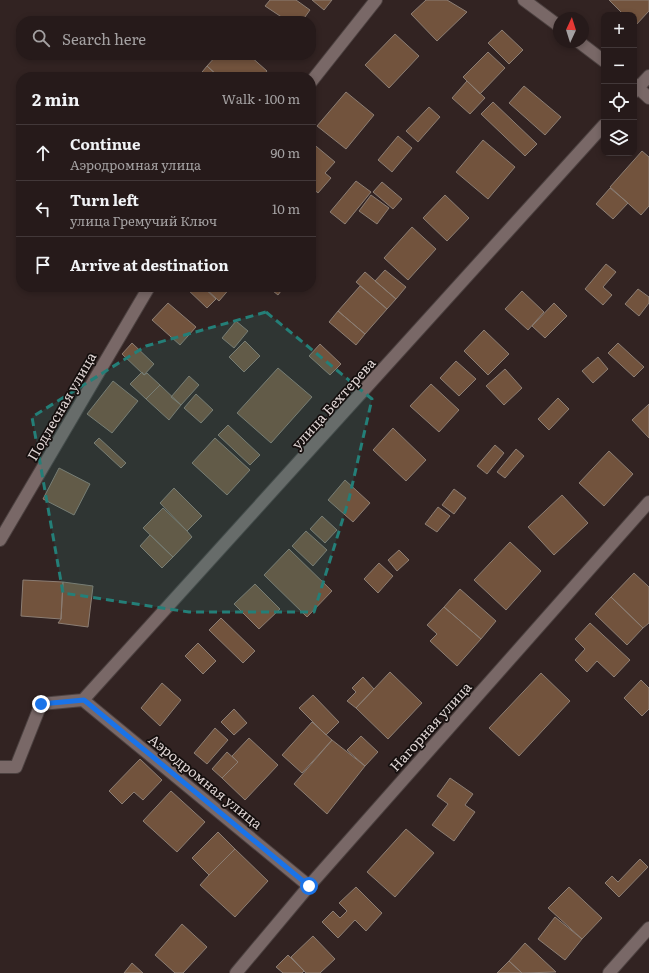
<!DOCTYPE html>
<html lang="en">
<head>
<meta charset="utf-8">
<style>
  :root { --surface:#261a1a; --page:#2e2323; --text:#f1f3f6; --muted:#a4a1a2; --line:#423839 }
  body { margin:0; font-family:Literata,serif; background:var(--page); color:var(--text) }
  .controls { position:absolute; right:12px; top:12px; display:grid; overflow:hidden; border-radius:8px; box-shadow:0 2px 6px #0003 }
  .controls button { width:36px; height:36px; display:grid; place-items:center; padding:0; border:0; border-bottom:1px solid var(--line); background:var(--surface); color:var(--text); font:20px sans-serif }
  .compass { position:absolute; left:553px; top:12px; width:36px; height:36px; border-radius:50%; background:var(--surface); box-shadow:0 2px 6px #0003; rotate:4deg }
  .stop { position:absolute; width:12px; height:12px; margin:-9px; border:3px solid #1a73e8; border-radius:50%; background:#fff }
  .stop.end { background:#1a73e8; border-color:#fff; box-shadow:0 1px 4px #0008 }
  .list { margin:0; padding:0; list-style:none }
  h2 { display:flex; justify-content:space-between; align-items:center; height:52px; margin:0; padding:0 16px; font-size:17px }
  h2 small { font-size:13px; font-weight:400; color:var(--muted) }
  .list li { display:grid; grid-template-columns:26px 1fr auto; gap:12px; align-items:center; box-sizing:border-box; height:56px; padding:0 16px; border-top:1px solid var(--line) }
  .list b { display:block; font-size:15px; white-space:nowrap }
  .list p { margin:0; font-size:13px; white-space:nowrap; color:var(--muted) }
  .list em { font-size:13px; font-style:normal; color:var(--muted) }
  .icon { flex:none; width:22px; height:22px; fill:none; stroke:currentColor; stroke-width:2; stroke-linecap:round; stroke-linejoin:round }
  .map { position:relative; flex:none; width:649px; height:973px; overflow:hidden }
  .search { position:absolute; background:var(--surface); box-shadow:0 2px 6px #0003; left:16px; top:16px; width:300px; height:44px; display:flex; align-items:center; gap:10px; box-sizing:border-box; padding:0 14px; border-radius:16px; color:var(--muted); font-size:15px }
  .panel { position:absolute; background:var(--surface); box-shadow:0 2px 6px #0003; left:16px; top:72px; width:300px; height:220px; border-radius:16px }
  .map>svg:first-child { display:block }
  .building { fill:#72533d; stroke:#8c7e74 }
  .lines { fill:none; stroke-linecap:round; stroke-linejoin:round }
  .minor-casing { stroke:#4c4140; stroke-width:14 }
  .tertiary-casing { stroke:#4c4140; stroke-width:14 }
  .minor { stroke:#796867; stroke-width:12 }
  .tertiary { stroke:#796867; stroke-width:12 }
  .route { stroke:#1a73e8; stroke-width:5 }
  .marked { fill:#247f78; fill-opacity:0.2; stroke:#247f78; stroke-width:3; stroke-dasharray:8 5; stroke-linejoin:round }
  .labels { text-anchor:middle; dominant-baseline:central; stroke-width:3.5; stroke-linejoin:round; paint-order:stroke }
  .street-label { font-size:14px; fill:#ded4d3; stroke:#150f0e }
</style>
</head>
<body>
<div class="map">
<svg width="649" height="973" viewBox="0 0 649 973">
  <rect width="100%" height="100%" fill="#322322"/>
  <!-- building -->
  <path class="building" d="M270,0h26l14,10 -8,11h-21l2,-3 -18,-12z
    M312,0h20l-8,10z
    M426,0h21l20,12 -30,29 -26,-27z
    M609,0h40v11l-14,15 -1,-11h-10z
    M502,30l21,20 -14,14 -21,-21z
    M395,34l24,22 -30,32 -24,-23z
    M488,52l17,16 -25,26 -17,-17z
    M217,55h32l18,16 -5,6h-43l-12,-11z
    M207,66l12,11h-21z
    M467,81l18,17 -15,16 -18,-16z
    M524,86l37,31 -16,18 -36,-32z
    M346,92l28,23 -28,34 -29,-23z
    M493,102l44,42 -12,12 -44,-42z
    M429,107l11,10 -22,25 -12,-11z
    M398,136l14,12 -20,24 -14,-12z
    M483,140l32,27 -27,32 -32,-27z
    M311,142l24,20 -10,11 6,5 -13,15 -7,-6z
    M642,151l7,6v49l-8,9 -31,-28z
    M356,181l15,11 -26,32 -15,-12z
    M382,182l20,17 -9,10 -20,-17z
    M610,188l18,15 -15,16 -17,-15z
    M371,195l18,13 -12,16 -18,-13z
    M445,195l24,23 -22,23 -24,-23z
    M412,227l24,22 -28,31 -24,-22z
    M606,264l10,8 -13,15 9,8 -9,10 -18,-16z
    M385,270l21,17 -10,12 -21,-18z
    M365,272l31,27 -9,10 -31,-27z
    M360,286l27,23 -22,25 -27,-23z
    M185,287h18l13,12 -9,9z
    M204,287h27l-12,14z
    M268,287h16l-6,8z
    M638,289l11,8v6l-10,13 -14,-12z
    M522,291l22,21 -16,18 -23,-21z
    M168,303l28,24 -16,18 -28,-25z
    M554,303l13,13 -22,22 -13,-12z
    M338,311l27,23 -9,11 -27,-23z
    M236,321l12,10 -14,17 -12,-10z
    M484,330l25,24 -21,21 -24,-24z
    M245,341l15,15 -16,16 -15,-15z
    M132,343l22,21 -10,11 -22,-21z
    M618,343l26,24 -10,10 -26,-24z
    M320,344l21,20 -11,11 -21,-19z
    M598,357l10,12 -15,14 -11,-12z
    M456,361l20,18 -17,17 -19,-18z
    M278,368l34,29 -41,46 -34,-30z
    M505,369l17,19 -18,17 -18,-19z
    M142,372l2,3 3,-2 13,12 -14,14 -16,-15z
    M189,376l10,9 -18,20 -10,-8z
    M113,381l25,20 -26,32 -25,-19z
    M431,384l28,26 -20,22 -29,-26z
    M160,385l21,20 -12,15 -23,-21z
    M196,394l17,16 -12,13 -17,-15z
    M558,398l11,11 -20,21 -11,-11z
    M649,404v34l-17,-18z
    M228,425l32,30 -10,10 -32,-30z
    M393,428l33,32 -20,21 -33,-31z
    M99,438l27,25 -5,5 -27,-25z
    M215,438l35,32 -23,25 -35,-32z
    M495,445l9,8 -17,21 -10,-8z
    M516,449l8,7 -19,22 -8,-6z
    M609,451l24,23 -29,32 -25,-23z
    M59,468l31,16 -16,31 -31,-16z
    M345,480l25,23 -17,19 -25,-22z
    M174,488l28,28 -15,15 -27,-28z
    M454,489l12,9 -12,16 -12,-9z
    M562,495l26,28 -34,32 -26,-28z
    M438,507l12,9 -13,16 -12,-8z
    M163,508l24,23 5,6 -19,20 -30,-29z
    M322,516l15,14 -12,13 -15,-14z
    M306,531l21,19 -14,16 -21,-20z
    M150,535l23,22 -11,11 -22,-22z
    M510,542l31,29 -35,39 -32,-30z
    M289,549l43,42 -25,26 -43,-42z
    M399,550l10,10 -12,11 -9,-11z
    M379,563l14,13 -15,17 -14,-14z
    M634,573l15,14v36l-6,5 -32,-31z
    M23,580l40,2 -2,37 -40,-3z
    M63,582l30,4 -5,41 -30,-4 3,-4z
    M255,584l25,25 -21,20 -25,-25z
    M460,589l36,32 -15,18 -37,-32z
    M611,597l32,31 -16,17 -32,-31z
    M444,607l37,32 -24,27 -27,-25 7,-7 -10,-9z
    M221,618l34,33 -12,12 -34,-33z
    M590,623l40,37 -16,17 -17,-16 -10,11 -12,-12 10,-11 -10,-10z
    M198,643l18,18 -13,13 -18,-18z
    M390,672l32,31 -34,36 -32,-31z
    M541,673l29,28 -51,55 -30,-28z
    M363,677l11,12 -18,19 -9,-7 9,-9 -4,-4z
    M641,680l8,8v21l-7,7 -18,-18z
    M162,683l19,17 -21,26 -19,-18z
    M313,695l26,27 -13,13 -27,-27z
    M234,709l13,14 -13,12 -13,-13z
    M312,722l20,18 -30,33 -20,-18z
    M215,728l13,12 -21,24 -13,-11z
    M361,736l17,16 -13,14 -18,-16z
    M249,738l29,27 -33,35 -23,-22 16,-16 -6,-6z
    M332,740l33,26 -38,48 -33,-30z
    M227,752l11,10 -16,16 -10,-9z
    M140,759l22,21 -19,20 -9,-8 -12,12 -13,-13z
    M450,778l23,16 -8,11 10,7 -21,29 -22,-16 16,-21 -11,-8z
    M171,791l34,31 -28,30 -34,-31z
    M406,829l28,24 -39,44 -28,-25z
    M218,832l17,17 -26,26 -17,-17z
    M235,849l33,32 -33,36 -35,-32 9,-10z
    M640,859l8,8 -29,30 -14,-14 7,-7 6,6z
    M356,887l26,26 -16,18 -11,-11 -17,18 -16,-16 11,-11 7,7 7,-7 -8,-8z
    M569,887l33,31 -20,21 -34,-31z
    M555,917l27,22 -17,21 -27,-21z
    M182,924l25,23 -24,26h-8l-20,-18z
    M313,936l22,23 -15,14h-14l-15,-16z
    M525,943l31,29 -34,1 -13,-12z
    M288,955l16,16 -2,2h-19l-7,-6z
    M509,961l13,12h-25z
    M132,963l11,10h-19z"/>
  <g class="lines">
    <defs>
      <path id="minor" d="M524,0l35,26
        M579,42l25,19
        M311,82l65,-82
        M634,84l15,14
        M634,92l15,-16
        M0,540l149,-253
        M83,700l521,-575
        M83,700l226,186
        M0,767h16l25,-63 42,-4
        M236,973l73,-87 340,-384"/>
      <path id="tertiary" d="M609,973l40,-45"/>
    </defs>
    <!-- minor casing -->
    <use href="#minor" class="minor-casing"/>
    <!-- tertiary casing -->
    <use href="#tertiary" class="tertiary-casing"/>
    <!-- minor -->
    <use href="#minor" class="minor"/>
    <!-- tertiary -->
    <use href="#tertiary" class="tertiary"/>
  </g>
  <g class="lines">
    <!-- route -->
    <path class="route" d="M41,704l43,-4 225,186"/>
  </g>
  <!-- marked area -->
  <path class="marked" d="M266,312l106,87 -23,100 -35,113h-125l-126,-19 -31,-176 114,-71z"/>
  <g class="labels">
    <!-- street labels -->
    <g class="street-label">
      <text transform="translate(333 403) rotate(-48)">улица Бехтерева</text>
      <text transform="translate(61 406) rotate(-60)">Подлесная улица</text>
      <text transform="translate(430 726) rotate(-48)">Нагорная улица</text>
      <text transform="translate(206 781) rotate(39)">Аэродромная улица</text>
    </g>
  </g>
</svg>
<div class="controls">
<button>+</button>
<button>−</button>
<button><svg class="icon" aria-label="locate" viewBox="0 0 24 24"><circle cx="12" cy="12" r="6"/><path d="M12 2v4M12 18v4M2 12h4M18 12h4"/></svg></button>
<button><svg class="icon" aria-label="layers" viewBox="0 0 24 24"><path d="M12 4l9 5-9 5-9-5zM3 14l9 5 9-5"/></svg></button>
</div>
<svg class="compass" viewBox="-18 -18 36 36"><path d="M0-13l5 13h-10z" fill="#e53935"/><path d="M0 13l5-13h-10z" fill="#a4a1a2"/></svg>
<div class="stop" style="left:309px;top:886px"></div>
<div class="stop end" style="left:41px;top:704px"></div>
<div class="search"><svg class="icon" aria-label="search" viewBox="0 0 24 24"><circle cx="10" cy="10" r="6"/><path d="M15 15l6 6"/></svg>Search here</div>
<section class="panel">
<h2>2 min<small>Walk · 100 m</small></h2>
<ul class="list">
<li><svg class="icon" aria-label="ahead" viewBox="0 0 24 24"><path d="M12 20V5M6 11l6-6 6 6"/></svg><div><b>Continue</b><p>Аэродромная улица</p></div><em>90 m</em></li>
<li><svg class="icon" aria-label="left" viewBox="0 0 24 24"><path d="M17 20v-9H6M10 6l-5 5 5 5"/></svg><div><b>Turn left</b><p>улица Гремучий Ключ</p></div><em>10 m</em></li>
<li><svg class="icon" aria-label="arrive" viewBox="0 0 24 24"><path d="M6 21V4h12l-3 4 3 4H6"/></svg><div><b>Arrive at destination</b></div></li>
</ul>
</section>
</div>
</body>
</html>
